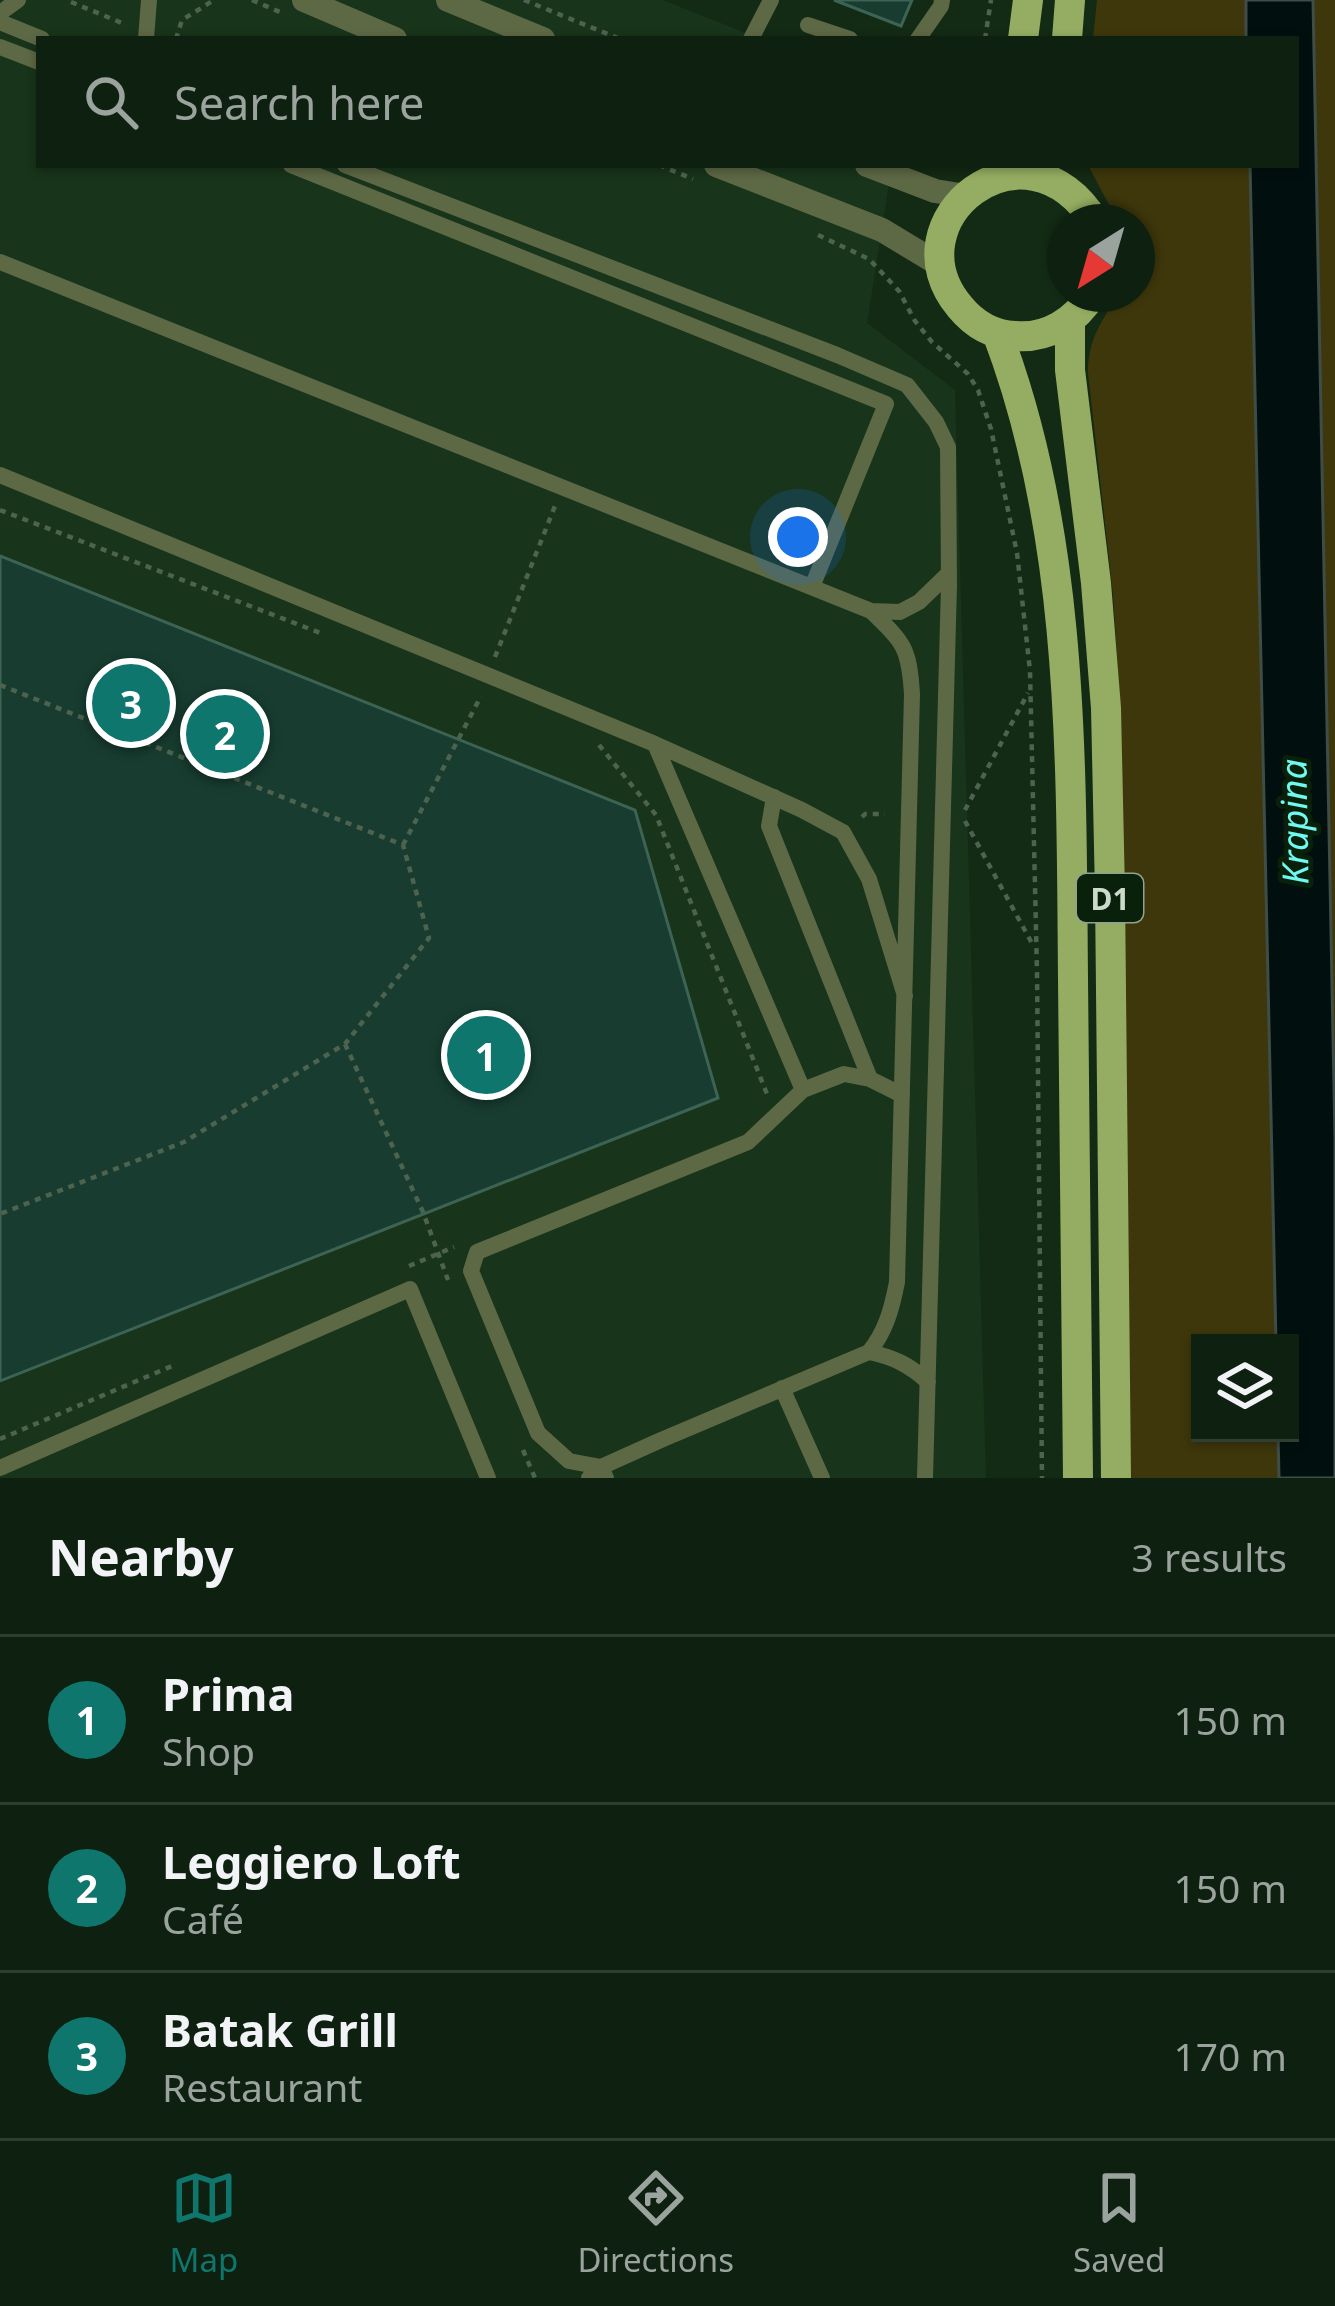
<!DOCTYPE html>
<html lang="en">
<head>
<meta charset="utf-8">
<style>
  :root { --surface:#0e200f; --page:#172818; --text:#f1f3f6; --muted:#9ba39e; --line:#2e3e2f; --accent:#0f766e }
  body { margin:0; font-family:"Noto Sans",sans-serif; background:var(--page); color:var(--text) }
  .controls { position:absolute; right:36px; bottom:36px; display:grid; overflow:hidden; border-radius:0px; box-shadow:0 3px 9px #0004 }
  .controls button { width:108px; height:108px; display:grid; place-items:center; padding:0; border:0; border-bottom:3px solid var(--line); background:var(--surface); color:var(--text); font:60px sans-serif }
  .compass { position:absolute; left:1047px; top:204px; width:108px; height:108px; border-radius:50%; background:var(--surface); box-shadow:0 3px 9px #0004; rotate:217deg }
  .you { position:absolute; left:798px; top:537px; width:42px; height:42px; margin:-30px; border:9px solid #fff; border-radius:50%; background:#1a73e8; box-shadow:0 0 0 18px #1a73e833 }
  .badge { display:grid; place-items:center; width:78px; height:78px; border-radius:50%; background:var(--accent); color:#fff; font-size:39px; font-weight:700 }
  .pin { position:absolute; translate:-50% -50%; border:6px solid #fff; box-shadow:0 3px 12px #0006 }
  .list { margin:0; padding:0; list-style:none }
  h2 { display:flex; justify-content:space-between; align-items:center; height:156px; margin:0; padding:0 48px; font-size:51px }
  h2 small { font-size:39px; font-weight:400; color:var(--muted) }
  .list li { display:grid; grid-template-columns:78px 1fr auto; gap:36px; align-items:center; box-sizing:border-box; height:168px; padding:0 48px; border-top:3px solid var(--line) }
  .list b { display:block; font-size:45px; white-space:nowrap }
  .list p { margin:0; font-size:39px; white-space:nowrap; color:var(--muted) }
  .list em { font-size:39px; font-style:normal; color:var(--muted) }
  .icon { flex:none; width:66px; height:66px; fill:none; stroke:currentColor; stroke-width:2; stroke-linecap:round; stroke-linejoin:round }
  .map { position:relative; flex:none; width:1335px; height:1478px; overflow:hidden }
  .search { position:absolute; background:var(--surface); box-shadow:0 3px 9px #0004; left:36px; right:36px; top:36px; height:132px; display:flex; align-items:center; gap:30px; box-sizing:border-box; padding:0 42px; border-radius:0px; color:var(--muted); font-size:45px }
  .sheet { height:660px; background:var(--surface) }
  nav { display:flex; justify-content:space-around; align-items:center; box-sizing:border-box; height:168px; border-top:3px solid var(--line); background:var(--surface); font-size:33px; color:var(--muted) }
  nav a { display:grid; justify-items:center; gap:6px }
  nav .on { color:var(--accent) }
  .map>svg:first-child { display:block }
  .built { fill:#18341a }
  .green { fill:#3e370b }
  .water { fill:#01100f; stroke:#3e4d47; stroke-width:3 }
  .building { fill:#183d30; stroke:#3d6354; stroke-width:3 }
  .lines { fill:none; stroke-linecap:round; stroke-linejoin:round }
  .path { stroke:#4e634f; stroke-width:4.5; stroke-dasharray:6 6; stroke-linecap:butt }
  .lane { stroke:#5d6845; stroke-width:16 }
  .street { stroke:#5d6845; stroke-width:24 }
  .primary { stroke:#95ad62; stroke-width:30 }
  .labels { text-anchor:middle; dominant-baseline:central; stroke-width:10; stroke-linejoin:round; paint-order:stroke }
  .shield { fill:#09200b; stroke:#91a291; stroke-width:3 }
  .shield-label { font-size:30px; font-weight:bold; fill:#cbdacb }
  .water-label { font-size:36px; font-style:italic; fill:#6ef9f1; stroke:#09200b }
</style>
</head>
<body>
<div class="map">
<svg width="1335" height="1478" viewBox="0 0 1335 1478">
  <rect width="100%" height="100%" fill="#132a14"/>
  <!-- built -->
  <path class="built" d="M0,0h663l98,39h-722v126h853l-25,158 88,67 31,1088h-986z"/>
  <!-- green -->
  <path class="green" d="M1097,0h149v39h-153z
    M1313,0h22v1139l-3,-58z
    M1088,165h162l26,1178h-76v90h78l1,45h-149l-9,-760 -8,-124 -25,-221c0,-36 14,-49 29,-79h20v-72h-19z"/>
  <!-- water -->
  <path class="water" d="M1246,0h67l22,1139v339h-56l-1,-45h12v-90h-14l-26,-1178h46v-126h-50z"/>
  <!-- building -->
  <path class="building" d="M834,0h78l-11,26z
    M0,556l635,254 83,288 -718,283z"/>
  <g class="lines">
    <!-- path -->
    <path class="path" d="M252,0l28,12
      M524,0l96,39
      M71,2l51,21
      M176,39l6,-19 32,-20
      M985,39l6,-39
      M659,165l34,14
      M818,235l51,24 30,32 16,30 17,21 36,32 10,16 13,39 26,124 13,118 7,302 5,505
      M0,510l323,124
      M495,657l60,-151
      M0,685l403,160 26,93 -84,106 -161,98 -184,72
      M599,745l57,70 111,279
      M965,810l63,-117
      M862,817l3,-3h20
      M965,821l69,126
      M403,845l78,-149
      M345,1044l78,168 25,68
      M409,1266l45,-19
      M0,1439l172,-73
      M523,1450l12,28"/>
    <!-- lane -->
    <path class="lane" d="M0,13l18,-13
      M0,22l42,17
      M808,25l42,14
      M146,39l3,-39
      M751,39l20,-39
      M918,39l23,-33 1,-6
      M0,47l39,15
      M291,165l595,239 -74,183
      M345,165l492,190 70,30 29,37 12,25 1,138 -24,893
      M0,262l871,349 29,1 19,-10 30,-29
      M0,475l655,269 147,66 41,22 26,47 36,117
      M655,744l148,346
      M774,797l-5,29 101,253
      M869,1352c17,-21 23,-44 28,-70l15,-588c-3,-47 -8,-51 -41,-83
      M782,1388l40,90
      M0,1468l410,-179 78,189
      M589,1478l12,-11 60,-27 208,-88c24,5 41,13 59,30
      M606,1478l-5,-11 -32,-6 -31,-28 -67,-162 6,-19 271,-110 55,-52 41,-16 26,5 32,16"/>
    <!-- street -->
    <path class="street" d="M304,0l91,39
      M448,0l95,39
      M716,165l166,65 58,35
      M867,165l68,26 31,5"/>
    <!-- primary -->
    <path class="primary" d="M1023,39l5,-39
      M1067,39l3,-39
      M1092,294c-16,27 -45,45 -77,42 -22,-1 -41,-12 -55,-29 -73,-86 65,-197 135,-85
      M1070,320v50l26,213 10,125 4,185 6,585
      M997,333c78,204 74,431 76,646 1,166 4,333 5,499"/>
  </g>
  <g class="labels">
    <!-- shield labels -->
    <rect class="shield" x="1077" y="874" width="66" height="48" rx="9"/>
    <g class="shield-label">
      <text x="1110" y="898">D1</text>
    </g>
    <!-- water labels -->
    <g class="water-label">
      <text transform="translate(1294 822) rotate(-91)">Krapina</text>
    </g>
  </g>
</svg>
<div class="controls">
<button><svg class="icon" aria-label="layers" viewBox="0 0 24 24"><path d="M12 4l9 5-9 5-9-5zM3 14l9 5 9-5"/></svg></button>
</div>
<svg class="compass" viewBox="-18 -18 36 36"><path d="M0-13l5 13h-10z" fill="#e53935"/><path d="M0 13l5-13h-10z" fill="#9ba39e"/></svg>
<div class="you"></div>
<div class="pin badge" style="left:486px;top:1055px">1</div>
<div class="pin badge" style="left:225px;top:734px">2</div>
<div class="pin badge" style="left:131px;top:703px">3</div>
<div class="search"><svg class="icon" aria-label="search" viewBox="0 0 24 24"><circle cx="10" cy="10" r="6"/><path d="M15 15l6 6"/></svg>Search here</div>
</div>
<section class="sheet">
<h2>Nearby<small>3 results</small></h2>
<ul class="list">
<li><span class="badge">1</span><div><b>Prima</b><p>Shop</p></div><em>150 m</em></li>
<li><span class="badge">2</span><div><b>Leggiero Loft</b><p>Café</p></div><em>150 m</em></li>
<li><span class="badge">3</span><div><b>Batak Grill</b><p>Restaurant</p></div><em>170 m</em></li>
</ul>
</section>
<nav>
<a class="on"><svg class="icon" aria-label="map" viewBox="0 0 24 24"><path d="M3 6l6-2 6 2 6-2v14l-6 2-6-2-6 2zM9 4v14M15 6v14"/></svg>Map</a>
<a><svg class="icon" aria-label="directions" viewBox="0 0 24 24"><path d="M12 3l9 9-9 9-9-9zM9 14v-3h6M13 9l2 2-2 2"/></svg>Directions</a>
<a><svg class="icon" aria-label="saved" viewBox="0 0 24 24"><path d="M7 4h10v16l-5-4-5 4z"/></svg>Saved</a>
</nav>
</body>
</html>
